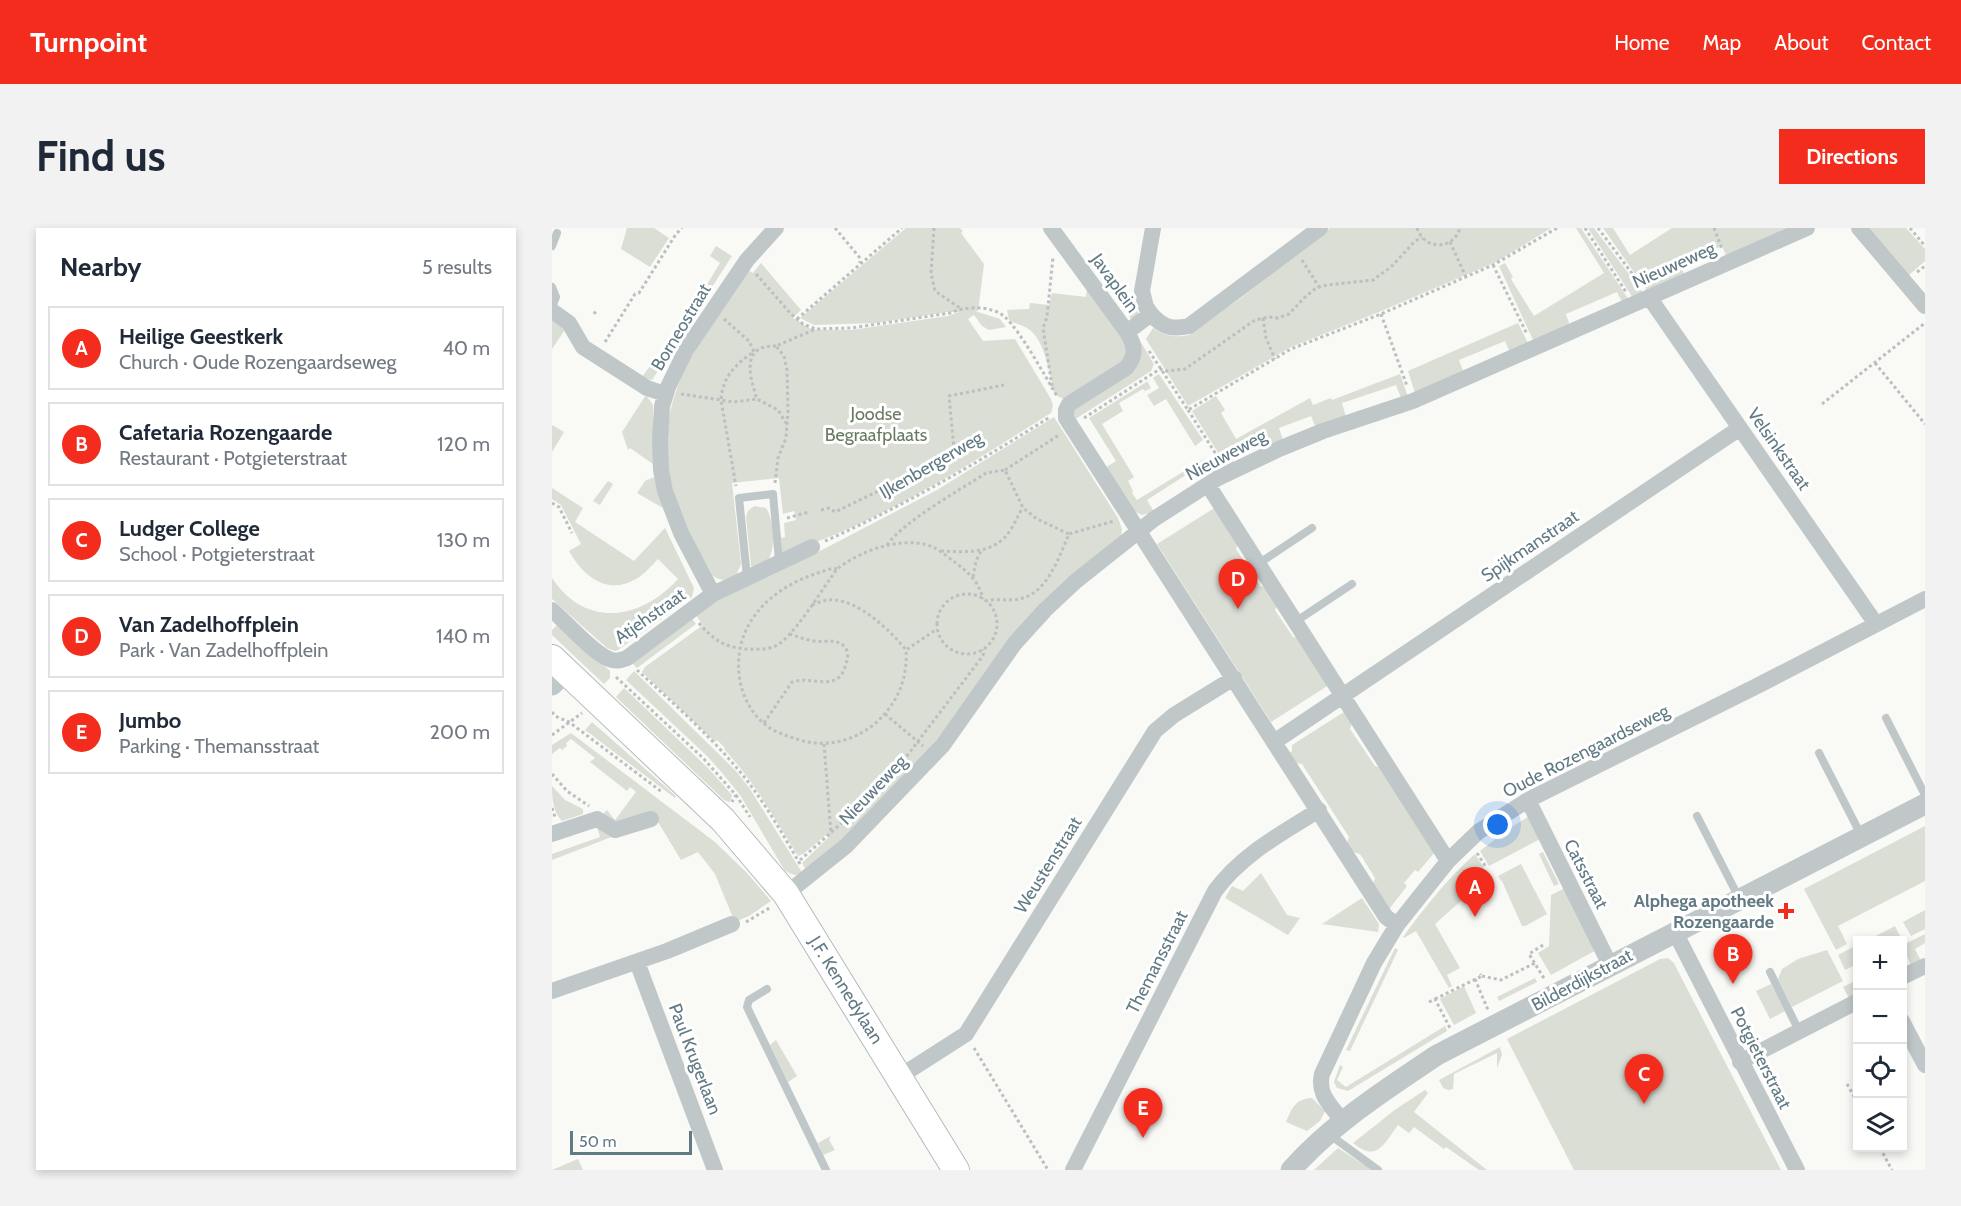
<!DOCTYPE html>
<html lang="en">
<head>
<meta charset="utf-8">
<style>
  :root { --surface:#fff; --page:#f2f2f3; --text:#1f2937; --muted:#747a83; --line:#e0e1e3; --accent:#f32c1d }
  body { margin:0; font-family:Cabin,sans-serif; background:var(--page); color:var(--text) }
  .controls { position:absolute; right:18px; bottom:18px; display:grid; overflow:hidden; border-radius:0px; box-shadow:0 3px 9px #0003 }
  .controls button { width:54px; height:54px; display:grid; place-items:center; padding:0; border:0; border-bottom:2px solid var(--line); background:var(--surface); color:var(--text); font:30px sans-serif }
  .scale { position:absolute; left:18px; bottom:15px; width:122px; box-sizing:border-box; padding-left:6px; border:3px solid #617a84; border-top:0; font-size:16px; line-height:21px; white-space:nowrap; color:#617a84; -webkit-text-stroke:4px #fff; paint-order:stroke }
  .you { position:absolute; left:946px; top:597px; width:21px; height:21px; margin:-15px; border:4px solid #fff; border-radius:50%; background:#1a73e8; box-shadow:0 0 0 9px #1a73e833 }
  .badge { display:grid; place-items:center; width:39px; height:39px; border-radius:50%; background:var(--accent); color:#fff; font-size:20px; font-weight:700 }
  .pin { position:absolute; translate:-50% -50px; filter:drop-shadow(0 2px 3px #0008) }
  .pin::after { content:''; position:absolute; top:32px; width:21px; height:18px; background:inherit; clip-path:polygon(0 0,100% 0,50% 100%) }
  .list { margin:0; padding:0; list-style:none }
  h2 { display:flex; justify-content:space-between; align-items:center; height:78px; margin:0; padding:0 24px; font-size:26px }
  h2 small { font-size:20px; font-weight:400; color:var(--muted) }
  .list li { display:grid; grid-template-columns:39px 1fr auto; gap:18px; align-items:center; box-sizing:border-box; height:84px; margin:0 12px 12px; padding:0 12px; border:2px solid var(--line); border-radius:0px }
  .list b { display:block; font-size:22px; white-space:nowrap }
  .list p { margin:0; font-size:20px; white-space:nowrap; color:var(--muted) }
  .list em { font-size:20px; font-style:normal; color:var(--muted) }
  .icon { flex:none; width:33px; height:33px; fill:none; stroke:currentColor; stroke-width:2; stroke-linecap:round; stroke-linejoin:round }
  .map { position:relative; flex:none; width:1373px; height:942px; overflow:hidden; border-radius:0px }
  header { display:flex; align-items:center; gap:36px; box-sizing:border-box; height:84px; padding:0 30px; background:var(--accent); color:#fff }
  header strong { font-size:28px }
  nav { display:flex; gap:33px; margin-inline-start:auto; font-size:21px }
  .intro { display:flex; align-items:center; justify-content:space-between; box-sizing:border-box; height:144px; padding:0 36px }
  h1 { margin:0; font-size:42px }
  .button { padding:15px 27px; border-radius:0px; background:var(--accent); color:#fff; font-size:21px; font-weight:700 }
  main { display:flex; gap:36px; padding:0 36px }
  aside { flex:1; background:var(--surface); border-radius:0px; box-shadow:0 3px 9px #0003 }
  .map>svg:first-child { display:block }
  .green { fill:#daded5 }
  .lines { fill:none; stroke-linecap:round; stroke-linejoin:round }
  .primary-casing { stroke:#b3bbbe; stroke-width:28 }
  .path { stroke:#babfc1; stroke-width:3; stroke-dasharray:3 3; stroke-linecap:butt }
  .service { stroke:#bfc7c9; stroke-width:8 }
  .minor { stroke:#bfc7c9; stroke-width:16 }
  .tertiary { stroke:#bfc7c9; stroke-width:21 }
  .primary { stroke:#fff; stroke-width:26 }
  .poi-dot { fill:#f32c1d; stroke:#fff; stroke-width:2 }
  .labels { text-anchor:middle; dominant-baseline:central; stroke-width:6; stroke-linejoin:round; paint-order:stroke }
  .street-label { font-size:18px; fill:#617a84; stroke:#fff }
  .park-label { font-size:18px; fill:#6a7a61; stroke:#fff }
  .poi-label { font-size:18px; font-weight:bold; fill:#617a84; stroke:#fff; text-anchor:end }
</style>
</head>
<body>
<header>
<strong>Turnpoint</strong>
<nav><a>Home</a><a>Map</a><a>About</a><a>Contact</a></nav>
</header>
<div class="intro"><h1>Find us</h1><a class="button">Directions</a></div>
<main>
<aside>
<h2>Nearby<small>5 results</small></h2>
<ul class="list">
<li><span class="badge">A</span><div><b>Heilige Geestkerk</b><p>Church · Oude Rozengaardseweg</p></div><em>40 m</em></li>
<li><span class="badge">B</span><div><b>Cafetaria Rozengaarde</b><p>Restaurant · Potgieterstraat</p></div><em>120 m</em></li>
<li><span class="badge">C</span><div><b>Ludger College</b><p>School · Potgieterstraat</p></div><em>130 m</em></li>
<li><span class="badge">D</span><div><b>Van Zadelhoffplein</b><p>Park · Van Zadelhoffplein</p></div><em>140 m</em></li>
<li><span class="badge">E</span><div><b>Jumbo</b><p>Parking · Themansstraat</p></div><em>200 m</em></li>
</ul>
</aside>
<div class="map">
<svg width="1373" height="942" viewBox="0 0 1373 942">
  <rect width="100%" height="100%" fill="#f9f9f6"/>
  <!-- green -->
  <path class="green" d="M75,0h27l15,10 -19,29 -29,-18z
    M354,0h54l3,3 -2,2 23,31 -6,47h-3l25,8 6,8 -17,3 -7,-4 -8,-11 -6,4 15,22 32,-2 36,60 2,7 -2,7c-84,53 -173,111 -269,141l-1,-16 4,-1 -1,-14 12,-3 -2,-9 -11,3 -4,-36 -47,5 9,81 -5,12c-9,4 -14,6 -23,0 -13,-24 -27,-47 -36,-73 -34,-96 21,-158 71,-233l5,3 8,-10 40,47 -8,8 18,11 14,1h26l97,-14 11,-4h-11l-73,11 -61,2 -14,-7z
    M778,0h221l-55,34 -117,50 -88,35 -103,59 -42,-67 7,-11c11,8 23,10 36,7l53,-38z
    M1024,0h5l48,72 -6,4 -6,-12 -51,22 4,12 -36,16 -35,-76 6,-3 8,14 -2,2 23,37 70,-43z
    M1036,0h6l50,66 -11,4z
    M1051,0h10l17,27 42,-27h122l-67,30 -5,-12 -42,18 5,12 -37,16z
    M1317,0h37l19,21v12l-17,15z
    M164,18l16,10 -80,124 -10,-3 52,-71 26,-43 -10,-7z
    M535,59l41,57 -1,11 -7,10 -52,36 -13,-6c-6,-21 -9,-55 -28,-67 -6,-3 -13,-5 -18,-8l-2,-10 22,-1 1,-6 19,2 3,-12 34,4z
    M579,67l8,20 -7,5 -13,-17 7,-7z
    M0,93l12,7v3l-12,18z
    M966,95l11,22 -19,8 -5,-12 -46,19 5,13 -49,20 -7,-22z
    M584,106l18,30 -3,7 -77,49 -1,-8 2,-4 53,-35z
    M607,146l44,66 -8,6 -29,-47 -12,7 -7,-11 12,-7 -6,-10 -6,3 4,7 -6,3 -2,-2 -24,14 4,8 -21,13 32,53 -6,4 5,10 -1,2 5,7 67,-41 2,3 -59,38 7,12 -12,3 -7,-3 -30,-44 11,-7 -27,-43z
    M848,146l8,23 -7,1 -5,-13 -54,18 4,14 -30,11 -5,-12 -32,12 4,12 -20,9 -6,-12 -29,14 6,12 -7,4 -35,-56 24,-15 9,14 -4,3 15,26 74,-41 3,7 18,-7 1,2z
    M94,167l7,10v59l-23,-16 -2,2 -6,-18z
    M502,189l64,101 4,11 -1,7 -169,186 -62,73 -83,77 -5,-9 27,-26 -2,-3 -24,20 -5,2c-23,-37 -44,-75 -74,-107l1,-1 -8,-8 -2,2 -73,-70 3,-5 58,-42 -8,-11 40,-25 85,-38 117,-61z
    M0,197l12,7 -12,20z
    M102,249l9,31 -26,-15 8,-12z
    M56,253l5,3 -13,21 -7,-4z
    M0,260l31,20 -8,14 59,39 31,-33 29,60 -2,9 -74,53 -3,1 -8,-3 -55,-49v-21c34,51 89,42 126,1l-20,-20c-7,7 -13,15 -22,20 -29,17 -53,-3 -67,-28l12,-7 -20,-39 -9,-6z
    M202,278l12,2c8,12 10,40 2,52l-14,7 -3,-1 -5,-49 2,-6z
    M664,279l22,35 -2,7 24,37 7,2 11,16 -3,6 18,27 6,1 30,47 -58,37 -114,-178z
    M139,389l5,7 -59,44 -6,-6z
    M6,396l52,47v7l-6,6 -52,-49v-5z
    M82,443l102,100 14,18 53,85 -9,1 -9,-4 -45,-76 -17,-21 -16,-18 -81,-76z
    M72,460l85,81 23,26 -1,5 -2,2 -5,-2 -108,-103z
    M795,482l6,11 -3,8 25,37 8,2 53,83 -18,21 -3,-2 -11,13 3,3 -17,22 -17,-24 2,-6 -15,-24 -7,-2 -6,-9 2,-6 -47,-73 -6,-1 -7,-10 3,-2v-6z
    M40,494l84,74 -1,2 -90,-68z
    M19,505l144,109 32,31 24,28 -22,15 -12,5 -3,-1 -19,-46 -17,-22 -17,8 -23,-38 -40,2 -16,-9 5,-5 8,10 21,-28 -6,-5 -3,4 -37,-29 5,-4 -24,-19 -5,4 1,3 -5,4 -2,-2 -8,6v-9z
    M0,558l13,14 18,9v5l-21,7c-9,-9 -10,-23 -10,-35z
    M976,589l14,21 -53,28 -9,-15 27,-21z
    M1373,598v55l-87,45 9,18 -11,6 -32,-61z
    M45,599l17,9 -62,24v-6l48,-17z
    M991,624l16,32 -5,2 -15,-32z
    M923,626l9,14 -5,17 -44,39 25,44 -13,7 5,11 -3,2 -33,-57 -12,7 -1,-1c22,-30 44,-58 72,-83z
    M969,636l26,50 -22,12h-3l-20,-45h-1l-3,-5z
    M709,645l26,42 13,3 -12,17 -63,-37 7,-12 11,5z
    M1015,659l31,62 -47,26 -13,-22 11,-7 2,-51z
    M810,670l17,26 -1,8 -56,-8z
    M1373,682v19l-14,7 -8,-14z
    M1343,698l7,14h-31l-1,-1z
    M1373,706v9l-10,6 6,12 -10,5 -8,-21z
    M1305,717v19l-12,6 -7,-15z
    M843,720l3,2 -48,101 -4,-1z
    M1275,722l16,31 -51,26 -14,-28 4,-10 16,-10z
    M1116,730l6,5 5,10 102,197h-207l-67,-131 153,-80z
    M983,750l2,4 -38,19 -2,-4z
    M1305,752v14l-8,4 -6,-11z
    M1219,756l14,27 -15,8 -14,-28z
    M912,758l12,27 -22,12 -14,-26z
    M893,798l2,5 -99,60 -11,-3 -3,-6 6,-17 3,2 -6,13 9,7z
    M224,812l21,36 -9,6 -18,-37z
    M948,819l2,8 -5,13v-15l-43,21 -1,15 -5,1 -5,-2 -4,-8z
    M873,862l3,3 -14,19 73,58h-8l-33,-23 -2,2 -30,-22 -5,6 -11,-8c-14,19 -21,38 -45,18l43,-34z
    M760,870l13,13 -5,10 -13,10 -21,-9c6,-14 9,-23 26,-24z
    M279,908l-2,4 6,10 -12,5 -5,-12z
    M786,920l34,22h-58z
    M26,931l5,11h-31z"/>
  <g class="lines">
    <defs>
      <path id="primary" d="M0,430l171,162 63,74 170,276"/>
    </defs>
    <!-- primary casing -->
    <use href="#primary" class="primary-casing"/>
    <!-- path -->
    <path class="path" d="M283,0l25,30v5
      M382,0l-3,45 4,18 25,17
      M865,0c7,22 36,23 43,0
      M1033,0l41,64
      M1046,0l42,56
      M1162,0l8,21
      M1358,0l15,18
      M898,14l16,35
      M750,32l17,27
      M941,37l34,69
      M1365,44l8,-6
      M204,46l35,40 12,10 13,5 35,-1 99,-15c15,-7 41,-8 55,4 16,15 40,59 52,79
      M42,86l3,-5
      M829,86l26,72
      M711,90l3,20 9,21
      M172,91l25,22 5,11c-18,11 -32,26 -33,48l15,86
      M245,91l105,-91
      M53,114l30,-48 4,-1 37,-59 6,-6
      M224,118c-35,-1 -27,29 -19,53l21,11 8,13
      M597,123l39,59 103,-61 90,-35 112,-49 64,-37
      M1323,135l50,61
      M500,158l-9,-58 4,-11 6,-60
      M129,166l53,8 23,-3
      M1270,176l103,-81
      M636,182l31,49
      M532,190l76,-49 7,2 18,-2 70,-49 14,-3 9,1 11,-4 15,-16 12,-10 11,-3 46,-5 18,-13 24,-26 7,-3
      M453,242l54,-35
      M223,255l3,-25 8,-20 2,-28 -1,-40 -3,-14 -8,-10 40,-17
      M0,275l7,4 13,26
      M269,282l8,-2 6,4 114,-55 5,-8 -5,-53 55,-11
      M235,290l22,-6
      M273,313c79,-35 152,-78 225,-124
      M335,317c17,-24 73,-55 99,-72l19,-3 18,38 14,11 32,15
      M389,323c25,1 55,4 70,-22 5,-7 7,-15 12,-21
      M285,341l-3,-1c-33,9 -64,23 -83,53 -22,34 -15,87 22,109 10,5 20,8 30,11 25,6 49,0 69,-15 24,-19 36,-46 34,-76l31,-21
      M421,349l3,-16 5,-10
      M385 396a30 30 0 1 1 60 0a30 30 0 1 1-60 0Z
      M433,373c12,-3 26,1 38,-3 25,-7 37,-43 46,-64l45,-13
      M260,377c7,-3 15,-6 23,-5 25,2 56,31 71,50
      M147,395c13,16 25,24 46,26 9,0 19,1 28,-2 18,-5 51,-61 64,-78 25,-19 65,-34 96,-22 8,4 16,11 23,16 13,10 23,19 27,36
      M85,442c34,31 70,63 99,97 25,29 45,64 64,97
      M64,449l87,81 33,37 -4,7
      M0,484l3,4 14,6 93,70
      M333,486l38,32
      M212,495l28,-41c23,-8 51,17 56,-29 -7,-17 -20,-10 -34,-12 -8,-1 -16,-4 -24,-7
      M0,507l30,-22
      M272,516l7,90
      M351,533l79,-104 2,-4 -1,-4
      M0,546l15,17 22,15
      M184,567l14,22
      M0,580l3,9
      M925,625l9,14
      M248,632l53,-47
      M194,694l25,-15
      M991,717l-14,9 16,26
      M930,748l19,4 34,-17
      M923,751l13,31
      M883,771l47,-23 -2,-2
      M877,774l6,-3 16,31
      M422,820l74,122
      M1295,856l11,19
      M1328,920l12,22"/>
    <!-- service -->
    <path class="service" d="M0,18l5,-13
      M0,59l4,10 -4,10
      M706,336l54,-36
      M195,349l-8,-79 34,-4 6,67
      M743,394l57,-38
      M1334,490l39,77
      M1267,525l42,82
      M1145,588l42,82
      M1218,744l29,59
      M215,761l-18,11 -2,7 79,163
      M778,907l48,35"/>
    <!-- minor -->
    <path class="minor" d="M224,0l-29,32 -61,90 -18,37 -6,19 -2,35 1,29 4,21 16,42 32,61 99,-47
      M499,0l76,104
      M768,0l-131,98c-17,4 -27,1 -38,-12l-24,18c8,13 10,23 -1,36l-57,36 -3,6v8l320,499 11,8
      M1307,0l66,78
      M1097,69l227,327
      M0,83l17,12 14,24 64,41 18,6
      M599,86l-5,-7 -4,-16 11,-63
      M656,257l240,376
      M0,382c14,12 41,43 57,49 7,3 12,1 18,-1l86,-64
      M722,514l466,-314
      M976,572l82,165
      M0,606l45,-15 18,11 36,-11
      M234,666l60,-48 97,-101 72,-102 30,-33 31,-29 78,-62 64,-41 61,-29 44,-18 90,-30 394,-173
      M1123,704l122,238
      M85,734l78,208
      M1350,749l23,-11
      M0,763l115,-40 65,-27
      M1350,793l23,44
      M1188,834l118,-61
      M347,849l67,-43 189,-303 19,-16 60,-37
      M791,894c-12,-17 -26,-27 -21,-48l52,-111 23,-38 51,-64 30,-29 50,-32 231,-115 166,-86
      M521,942l142,-279c27,-37 66,-57 104,-81"/>
    <!-- tertiary -->
    <path class="tertiary" d="M0,457l14,-14
      M739,942c41,-46 95,-81 146,-115l488,-251"/>
    <!-- primary -->
    <use href="#primary" class="primary"/>
  </g>
  <!-- markers -->
  <path class="poi-dot" d="M1231 674h6v6h6v6h-6v6h-6v-6h-6v-6h6z"/>
  <g class="labels">
    <!-- street labels -->
    <g class="street-label">
      <text transform="translate(1122 37) rotate(-24)">Nieuweweg</text>
      <text transform="translate(563 55) rotate(54)">Javaplein</text>
      <text transform="translate(129 99) rotate(-59)">Borneostraat</text>
      <text transform="translate(1227 221) rotate(55)">Velsinkstraat</text>
      <text transform="translate(674 227) rotate(-28)">Nieuweweg</text>
      <text transform="translate(379 237) rotate(-30)">IJkenbergerweg</text>
      <text transform="translate(978 318) rotate(-34)">Spijkmanstraat</text>
      <text transform="translate(98 388) rotate(-35)">Atjehstraat</text>
      <text transform="translate(1034 523) rotate(-27)">Oude Rozengaardseweg</text>
      <text transform="translate(321 562) rotate(-46)">Nieuweweg</text>
      <text transform="translate(496 637) rotate(-58)">Weustenstraat</text>
      <text transform="translate(1034 646) rotate(63)">Catsstraat</text>
      <text transform="translate(605 734) rotate(-63)">Themansstraat</text>
      <text transform="translate(1030 752) rotate(-28)">Bilderdijkstraat</text>
      <text transform="translate(294 762) rotate(58)">J.F. Kennedylaan</text>
      <text transform="translate(1209 830) rotate(63)">Potgieterstraat</text>
      <text transform="translate(143 831) rotate(69)">Paul Krugerlaan</text>
    </g>
    <!-- park labels -->
    <g class="park-label">
      <text x="324" y="186">Joodse<tspan x="324" dy="21">Begraafplaats</tspan></text>
    </g>
    <!-- poi labels -->
    <g class="poi-label">
      <text x="1222" y="673">Alphega apotheek<tspan x="1222" dy="21">Rozengaarde</tspan></text>
    </g>
  </g>
</svg>
<div class="controls">
<button>+</button>
<button>−</button>
<button><svg class="icon" aria-label="locate" viewBox="0 0 24 24"><circle cx="12" cy="12" r="6"/><path d="M12 2v4M12 18v4M2 12h4M18 12h4"/></svg></button>
<button><svg class="icon" aria-label="layers" viewBox="0 0 24 24"><path d="M12 4l9 5-9 5-9-5zM3 14l9 5 9-5"/></svg></button>
</div>
<div class="scale">50 m</div>
<div class="you"></div>
<div class="pin badge" style="left:923px;top:689px">A</div>
<div class="pin badge" style="left:1181px;top:756px">B</div>
<div class="pin badge" style="left:1092px;top:876px">C</div>
<div class="pin badge" style="left:686px;top:381px">D</div>
<div class="pin badge" style="left:591px;top:910px">E</div>
</div>
</main>
</body>
</html>
